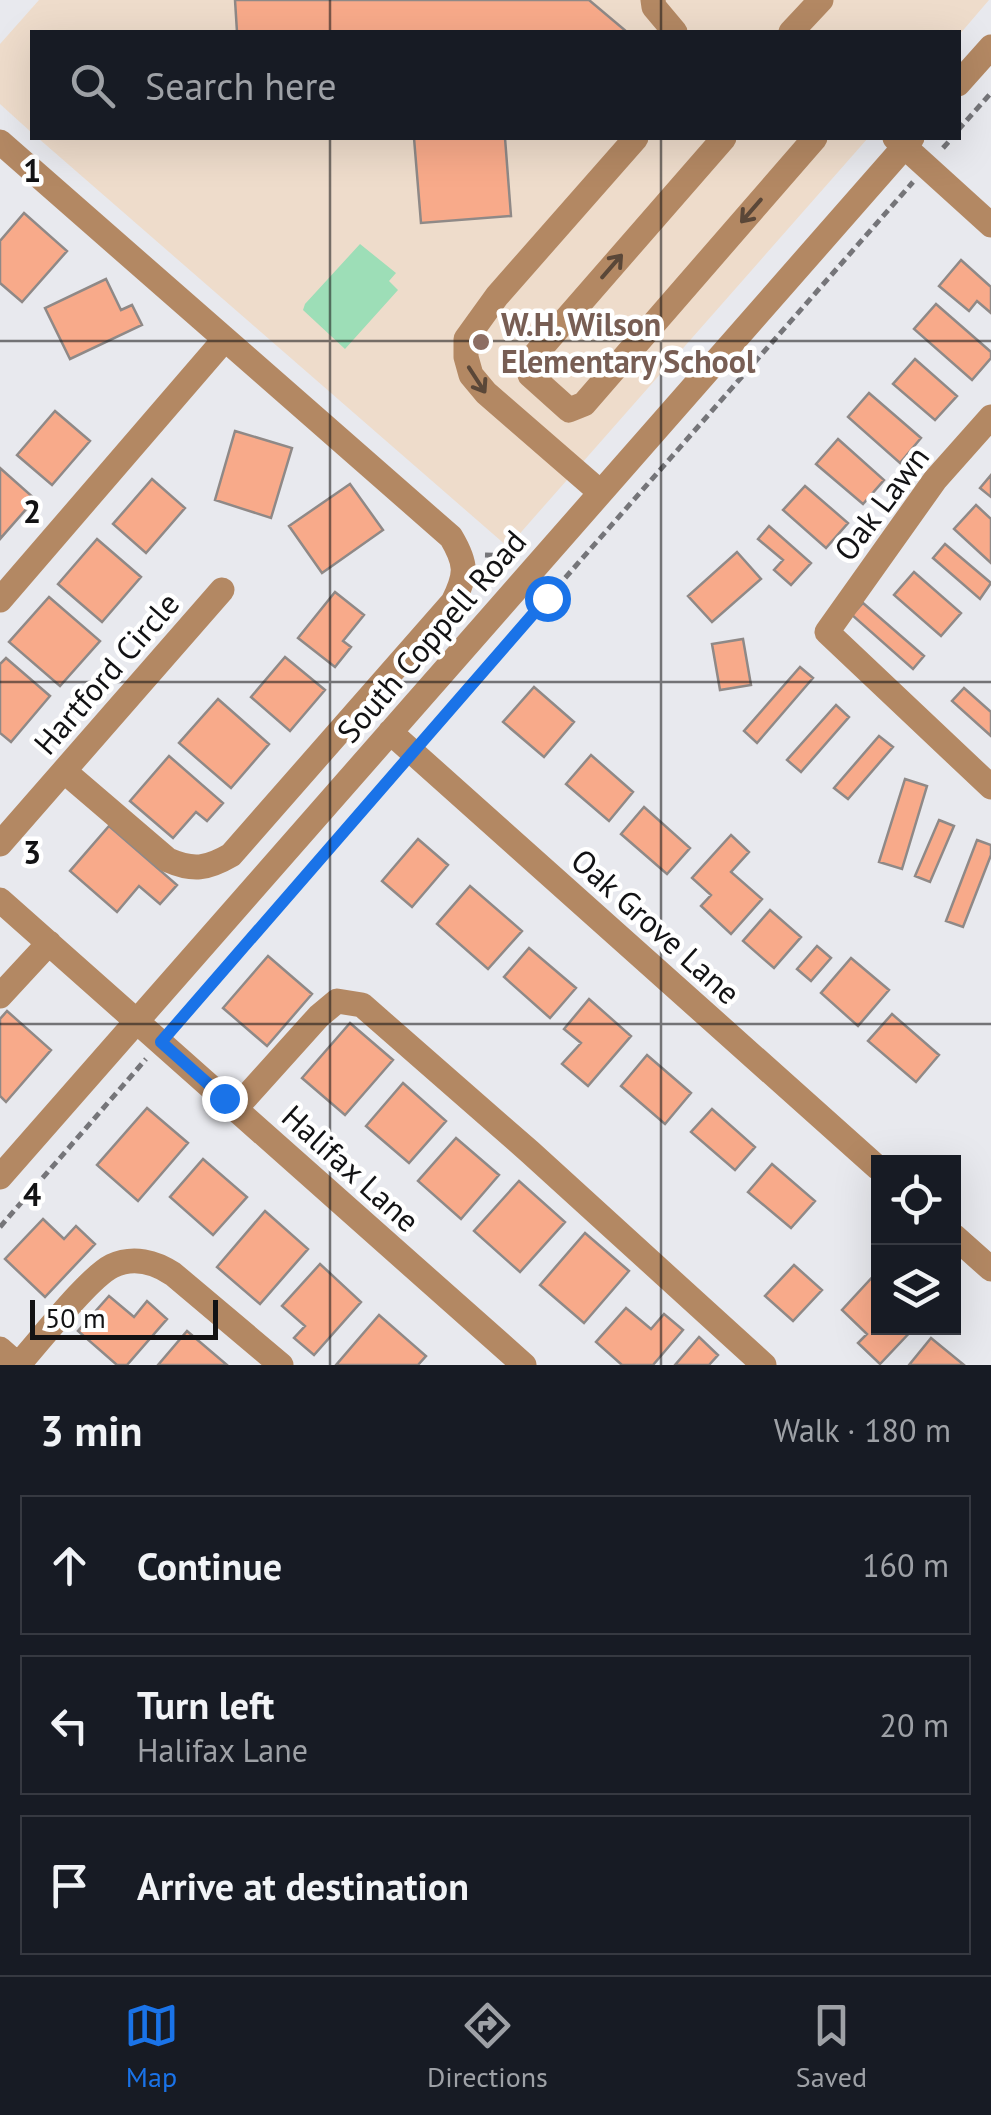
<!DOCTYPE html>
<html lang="en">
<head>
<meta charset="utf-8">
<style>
  :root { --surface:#171b24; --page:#242831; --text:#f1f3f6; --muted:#9ea1a6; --line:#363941; --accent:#1a73e8 }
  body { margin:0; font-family:"PT Sans",sans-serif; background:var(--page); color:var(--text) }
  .controls { position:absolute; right:30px; bottom:30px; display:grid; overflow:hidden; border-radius:0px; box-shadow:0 10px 40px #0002 }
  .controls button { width:90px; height:90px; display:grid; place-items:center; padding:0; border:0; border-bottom:2px solid var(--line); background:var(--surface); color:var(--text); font:50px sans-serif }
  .scale { position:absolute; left:30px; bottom:25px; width:188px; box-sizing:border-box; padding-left:10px; border:5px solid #121214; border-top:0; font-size:28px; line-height:35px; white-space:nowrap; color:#121214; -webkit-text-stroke:8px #fff; paint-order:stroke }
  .stop { position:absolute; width:30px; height:30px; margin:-22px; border:8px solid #1a73e8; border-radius:50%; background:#fff }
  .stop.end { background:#1a73e8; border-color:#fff; box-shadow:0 2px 10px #0008 }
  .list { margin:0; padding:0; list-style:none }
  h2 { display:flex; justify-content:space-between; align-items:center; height:130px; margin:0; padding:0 40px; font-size:42px }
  h2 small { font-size:32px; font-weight:400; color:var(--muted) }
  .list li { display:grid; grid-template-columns:65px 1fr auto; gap:30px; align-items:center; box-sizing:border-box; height:140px; margin:0 20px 20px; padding:0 20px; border:2px solid var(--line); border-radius:0px }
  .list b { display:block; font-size:38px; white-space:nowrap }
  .list p { margin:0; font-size:32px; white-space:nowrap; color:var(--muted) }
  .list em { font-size:32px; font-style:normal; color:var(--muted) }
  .icon { flex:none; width:55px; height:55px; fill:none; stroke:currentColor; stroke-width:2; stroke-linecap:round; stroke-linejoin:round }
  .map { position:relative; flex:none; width:991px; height:1365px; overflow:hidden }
  .search { position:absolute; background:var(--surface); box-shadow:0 10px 40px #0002; left:30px; right:30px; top:30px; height:110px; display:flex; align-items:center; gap:25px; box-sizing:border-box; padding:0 35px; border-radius:0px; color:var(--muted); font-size:38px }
  .sheet { height:610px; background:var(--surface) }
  nav { display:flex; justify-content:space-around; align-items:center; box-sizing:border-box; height:140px; border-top:2px solid var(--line); background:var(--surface); font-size:28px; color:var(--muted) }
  nav a { display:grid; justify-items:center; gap:5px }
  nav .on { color:var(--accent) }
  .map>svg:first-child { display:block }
  .education { fill:#eedccb }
  .green { fill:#9ddeb7 }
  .building { fill:#f8aa8a; stroke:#8f8987; stroke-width:2.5 }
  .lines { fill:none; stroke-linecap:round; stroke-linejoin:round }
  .path { stroke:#757579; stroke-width:5; stroke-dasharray:8 5; stroke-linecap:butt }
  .minor { stroke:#b38863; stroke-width:25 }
  .oneway { stroke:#5a4738 }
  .route { stroke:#1a73e8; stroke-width:12 }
  .grid { fill:none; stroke:#121214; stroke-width:2.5; stroke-opacity:0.55 }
  .education-dot { fill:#8d6e63; stroke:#fff; stroke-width:4 }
  .labels { text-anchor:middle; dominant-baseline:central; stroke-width:9; stroke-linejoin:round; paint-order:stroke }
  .education-label { font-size:32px; font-weight:bold; fill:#785e54; stroke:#fff; text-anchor:start }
  .street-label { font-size:32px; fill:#121214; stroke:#fff }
  .grid-label { font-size:32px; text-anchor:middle; font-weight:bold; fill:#121214; stroke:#fff; stroke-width:9; stroke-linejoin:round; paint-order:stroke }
</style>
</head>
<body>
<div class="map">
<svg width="991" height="1365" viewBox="0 0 991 1365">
  <rect width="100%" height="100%" fill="#e8e9ee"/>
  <!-- education -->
  <path class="education" d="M39,0h950l-30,35 -927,-3v101l-32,-29v-60z
    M38,138h830l-360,409z"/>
  <!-- green -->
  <path class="green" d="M360,244l36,29 -7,8 9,9 -53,59 -42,-39 2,-6z"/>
  <!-- building -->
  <path class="building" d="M235,0h354l38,32h-390z
    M414,138h91l6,78 -90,7z
    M24,213l43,38 -45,51 -22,-19v-42z
    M961,260l30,27v26l-14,-12 -8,10 -30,-25z
    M106,279l15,31 11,-5 10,20 -72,34 -25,-51z
    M936,304l55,48v6l-19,22 -58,-51z
    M915,359l42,37 -22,24 -42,-36z
    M869,393l52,45 -21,25 -52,-46z
    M55,411l35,30 -38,44 -35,-30z
    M235,431l57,17 -21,70 -56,-18z
    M838,439l46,41 -21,24 -47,-40z
    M0,468l35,31 -35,40z
    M991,475v22l-11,-9z
    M152,479l33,29 -39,45 -33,-29z
    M350,484l33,46 -61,43 -33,-47z
    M805,486l43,37 -22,25 -43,-38z
    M976,505l15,14v44l-37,-34z
    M769,526l42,37 -20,22 -17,-15 9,-10 -25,-21z
    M97,539l44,38 -39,45 -44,-38z
    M945,544l46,39 -11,16 -47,-41z
    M737,552l24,27 -49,43 -24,-26z
    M914,572l47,41 -20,23 -47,-41z
    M335,592l29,23 -21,26 8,6 -16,20 -37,-29z
    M49,597l51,44 -40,45 -51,-44z
    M863,603l61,53 -11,13 -61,-54z
    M743,639l8,46 -31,5 -8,-46z
    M285,657l40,33 -35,41 -39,-34z
    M6,658l44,38 -39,46 -11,-9v-69z
    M800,667l13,11 -56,65 -13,-12z
    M534,687l40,35 -30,35 -41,-35z
    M964,688l27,24v24l-39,-35z
    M218,699l51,45 -38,44 -52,-45z
    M836,705l13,12 -48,55 -14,-12z
    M879,736l14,11 -45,52 -14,-11z
    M591,755l42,37 -24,29 -43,-37z
    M169,756l54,47 -16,18 -11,-9 -23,26 -43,-37z
    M905,779l22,7 -25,83 -23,-7z
    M644,807l46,41 -23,26 -46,-40z
    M939,820l15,6 -24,56 -15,-6z
    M109,826l68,59 -17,19 -21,-18 -22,26 -47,-41z
    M731,835l18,17 -18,20 31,27 -31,35 -30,-28 10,-11 -19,-17z
    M418,839l30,26 -36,42 -30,-26z
    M977,840l14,5v10l-28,72 -17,-6z
    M470,886l52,45 -34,38 -51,-45z
    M770,910l31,27 -27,31 -31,-27z
    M817,946l14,12 -20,23 -14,-12z
    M529,948l47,40 -26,30 -46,-41z
    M268,956l44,38 -45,52 -44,-38z
    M851,958l38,32 -31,36 -37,-33z
    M589,999l42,37 -43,50 -26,-22 19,-21 -17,-14z
    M7,1011l44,39 -45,52 -6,-6v-77z
    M892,1014l47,41 -23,27 -48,-41z
    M350,1023l43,37 -48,55 -43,-37z
    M647,1055l44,38 -26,31 -44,-38z
    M403,1083l43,38 -37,42 -43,-37z
    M147,1108l41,35 -50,58 -41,-36z
    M712,1109l43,38 -20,23 -44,-38z
    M456,1138l43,37 -38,44 -43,-38z
    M203,1159l44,38 -34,38 -43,-38z
    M772,1164l43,37 -24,27 -43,-36z
    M519,1181l46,41 -45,50 -46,-41z
    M265,1211l43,38 -48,55 -43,-37z
    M43,1219l21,20 12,-13 19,18 -50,53 -40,-38z
    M585,1233l44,38 -45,52 -44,-38z
    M320,1264l41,38 -47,53 -20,-17 11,-12 -23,-20z
    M794,1265l28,25 -29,31 -28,-25z
    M878,1271v57h36l-34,36 -22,-21 9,-9 -25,-24z
    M109,1296l25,21 13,-16 20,18 -40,46h-10l-39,-34z
    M626,1308l25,21 13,-15 19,16 -30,35h-31l-26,-23z
    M379,1315l47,41 -8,9h-82z
    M187,1331l40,34h-69z
    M699,1337l19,18 -9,10h-34z
    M931,1338l33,27h-55z"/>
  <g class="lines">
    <!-- path -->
    <path class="path" d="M958,130l33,-37
      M943,148l9,-10
      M485,555l27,1
      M428,734l485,-552
      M176,1025l222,-256
      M0,1227l146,-168"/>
    <!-- minor -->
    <path class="minor" d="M653,0l1,7 21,25
      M791,32l30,-32
      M958,84l33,-37
      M724,138l-197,226 3,11 39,35 15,-6 231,-266
      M895,138l96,87
      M0,142l451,395c16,27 16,37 2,65l-222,253c-24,14 -38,16 -63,5l-104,-89
      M991,417l-56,63 -108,152 164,155
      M600,492l-114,-99 -15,-18 -5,-18v-18l31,-43 139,-158
      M0,600l225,-261
      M390,732l488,436
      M0,844l222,-254
      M0,900l524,465
      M0,996l49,-53
      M236,1108l83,-92 18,-15 25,4 168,147 234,213
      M0,1177l912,-1039
      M954,1236l37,33
      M0,1349l18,16c21,-23 70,-87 94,-99 21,-10 43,-4 61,8l108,91"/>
  </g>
  <!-- one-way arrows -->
  <defs><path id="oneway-shaft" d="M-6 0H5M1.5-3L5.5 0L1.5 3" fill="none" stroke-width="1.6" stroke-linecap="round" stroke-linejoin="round" transform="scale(2.5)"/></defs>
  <g class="oneway">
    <use href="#oneway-shaft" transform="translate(751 211) rotate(131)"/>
    <use href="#oneway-shaft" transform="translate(612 266) rotate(-49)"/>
    <use href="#oneway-shaft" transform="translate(477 380) rotate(57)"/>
  </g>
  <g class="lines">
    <!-- route -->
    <path class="route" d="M224,1098l-63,-56 386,-444"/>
  </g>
  <!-- grid -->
  <path class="grid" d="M330,0v32M661,0v32M330,138v1227M661,138v1227M0,341h991M0,682h991M0,1024h991"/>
  <!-- markers -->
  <circle class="education-dot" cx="481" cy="342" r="10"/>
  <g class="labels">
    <!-- education labels -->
    <g class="education-label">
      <text x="501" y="324">W.H. Wilson<tspan x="501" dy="37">Elementary School</tspan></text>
    </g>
    <!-- street labels -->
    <g class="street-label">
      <text transform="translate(881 503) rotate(-53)">Oak Lawn</text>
      <text transform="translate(431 636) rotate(-49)">South Coppell Road</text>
      <text transform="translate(106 673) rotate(-49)">Hartford Circle</text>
      <text transform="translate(656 926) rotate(42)">Oak Grove Lane</text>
      <text transform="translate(351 1168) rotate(42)">Halifax Lane</text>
    </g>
  </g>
  <g class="grid-label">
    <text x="32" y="182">1</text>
    <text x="32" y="523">2</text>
    <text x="32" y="864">3</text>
    <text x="32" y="1206">4</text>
  </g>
</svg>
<div class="controls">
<button><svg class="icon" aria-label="locate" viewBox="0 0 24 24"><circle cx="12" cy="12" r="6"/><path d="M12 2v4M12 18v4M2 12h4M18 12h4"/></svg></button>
<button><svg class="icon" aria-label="layers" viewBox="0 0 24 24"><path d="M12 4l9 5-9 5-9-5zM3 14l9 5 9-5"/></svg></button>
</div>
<div class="scale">50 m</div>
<div class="stop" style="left:547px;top:598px"></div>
<div class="stop end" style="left:224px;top:1098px"></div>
<div class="search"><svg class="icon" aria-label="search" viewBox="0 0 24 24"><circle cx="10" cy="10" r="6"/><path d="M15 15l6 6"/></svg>Search here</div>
</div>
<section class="sheet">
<h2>3 min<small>Walk · 180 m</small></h2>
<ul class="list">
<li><svg class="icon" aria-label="ahead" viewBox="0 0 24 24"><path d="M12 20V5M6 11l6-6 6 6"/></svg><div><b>Continue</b></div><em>160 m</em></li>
<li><svg class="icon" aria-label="left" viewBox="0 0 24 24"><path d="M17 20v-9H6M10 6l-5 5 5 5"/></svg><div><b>Turn left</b><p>Halifax Lane</p></div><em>20 m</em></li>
<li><svg class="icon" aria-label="arrive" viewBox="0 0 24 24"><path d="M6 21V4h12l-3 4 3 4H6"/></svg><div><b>Arrive at destination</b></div></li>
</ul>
</section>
<nav>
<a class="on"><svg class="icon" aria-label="map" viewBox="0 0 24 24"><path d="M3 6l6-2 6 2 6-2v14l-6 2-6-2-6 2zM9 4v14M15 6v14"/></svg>Map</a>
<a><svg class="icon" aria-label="directions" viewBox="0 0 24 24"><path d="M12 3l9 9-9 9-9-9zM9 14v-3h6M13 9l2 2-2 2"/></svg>Directions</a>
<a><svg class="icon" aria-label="saved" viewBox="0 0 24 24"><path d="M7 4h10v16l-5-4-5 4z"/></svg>Saved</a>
</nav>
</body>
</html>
